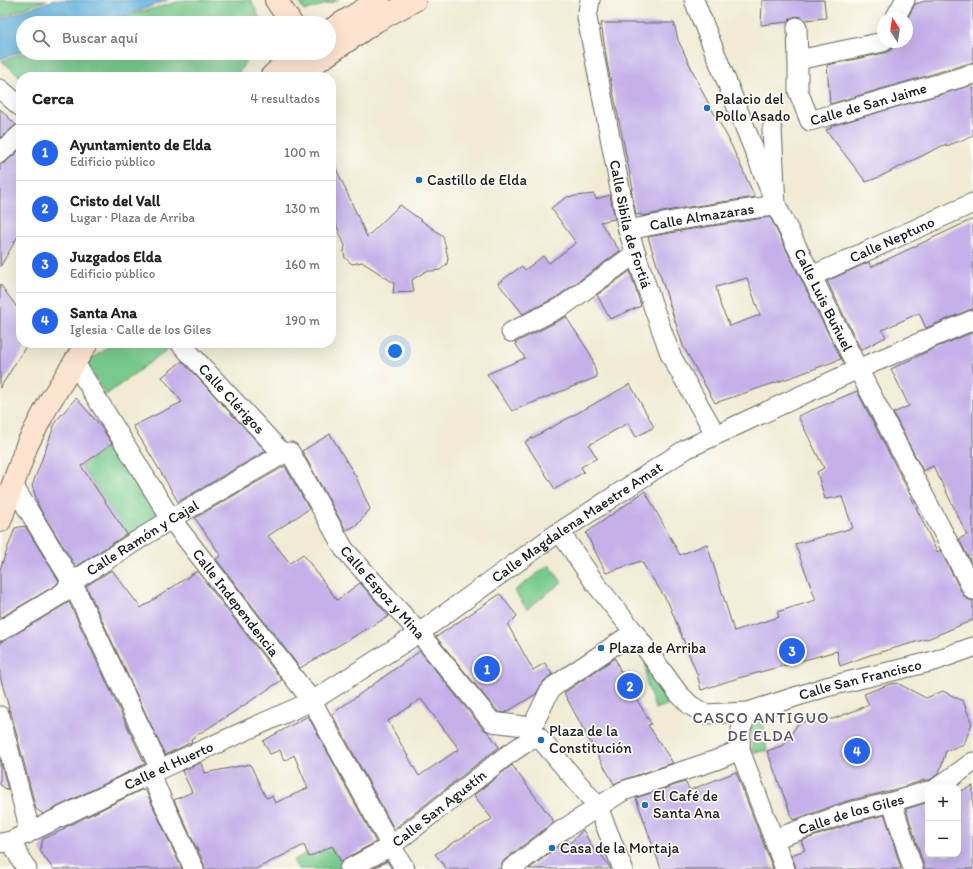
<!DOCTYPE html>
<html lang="es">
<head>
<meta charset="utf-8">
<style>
  :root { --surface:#fff; --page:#f6f6f6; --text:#222; --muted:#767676; --line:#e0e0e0; --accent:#2563eb }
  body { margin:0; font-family:Itim,sans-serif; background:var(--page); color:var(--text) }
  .controls { position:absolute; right:12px; bottom:12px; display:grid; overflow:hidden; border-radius:8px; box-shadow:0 4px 16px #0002 }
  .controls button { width:36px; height:36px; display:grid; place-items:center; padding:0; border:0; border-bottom:1px solid var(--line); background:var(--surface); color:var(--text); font:20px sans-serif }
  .compass { position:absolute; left:877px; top:12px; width:36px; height:36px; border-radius:50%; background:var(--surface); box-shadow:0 4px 16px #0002; rotate:348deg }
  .you { position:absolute; left:395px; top:351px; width:14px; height:14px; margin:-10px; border:3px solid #fff; border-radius:50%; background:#1a73e8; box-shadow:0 0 0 6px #1a73e833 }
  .badge { display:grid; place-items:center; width:26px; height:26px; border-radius:50%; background:var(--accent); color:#fff; font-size:13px; font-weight:700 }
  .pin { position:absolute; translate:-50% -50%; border:2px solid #fff; box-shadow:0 1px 4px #0006 }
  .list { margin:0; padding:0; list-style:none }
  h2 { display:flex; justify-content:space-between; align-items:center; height:52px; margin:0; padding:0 16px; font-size:17px }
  h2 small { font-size:13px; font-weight:400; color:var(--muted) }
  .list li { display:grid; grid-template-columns:26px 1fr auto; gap:12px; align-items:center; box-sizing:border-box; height:56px; padding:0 16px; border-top:1px solid var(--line) }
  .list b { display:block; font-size:15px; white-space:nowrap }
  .list p { margin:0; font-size:13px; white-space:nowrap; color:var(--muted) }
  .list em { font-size:13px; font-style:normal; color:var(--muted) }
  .icon { flex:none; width:22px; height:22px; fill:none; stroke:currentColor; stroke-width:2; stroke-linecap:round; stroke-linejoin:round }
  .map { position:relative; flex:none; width:973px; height:869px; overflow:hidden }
  .search { position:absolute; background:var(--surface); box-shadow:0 4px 16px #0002; left:16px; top:16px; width:320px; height:44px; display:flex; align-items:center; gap:10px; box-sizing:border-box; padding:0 14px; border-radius:22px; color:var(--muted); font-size:15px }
  .panel { position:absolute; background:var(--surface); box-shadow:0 4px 16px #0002; left:16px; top:72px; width:320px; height:276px; border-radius:16px }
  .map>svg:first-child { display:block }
  .green { fill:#78ca8c; stroke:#4a7354 }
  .water { fill:#63b2dd; stroke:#40677c }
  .building { fill:#c5b1e9; fill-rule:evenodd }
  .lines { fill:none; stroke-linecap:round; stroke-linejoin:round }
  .street-casing { stroke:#67645c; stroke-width:21 }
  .secondary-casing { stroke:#67645c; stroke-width:24 }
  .street { stroke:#fff; stroke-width:19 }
  .secondary { stroke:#fde4d1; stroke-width:22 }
  .poi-dot { fill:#1f6fb2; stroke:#fdfcf7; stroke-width:1.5 }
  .labels { text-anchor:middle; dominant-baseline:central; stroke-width:3.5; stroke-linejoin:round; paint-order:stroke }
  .poi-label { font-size:15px; fill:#1c1c1c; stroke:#fdfcf7; text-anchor:start }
  .street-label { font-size:15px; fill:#1c1c1c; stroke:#fdfcf7 }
  .neighbourhood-label { font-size:16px; letter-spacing:1px; fill:#575064; stroke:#fdfcf7 }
</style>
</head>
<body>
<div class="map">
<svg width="973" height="869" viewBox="0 0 973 869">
  <rect width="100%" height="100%" fill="#fdfcf7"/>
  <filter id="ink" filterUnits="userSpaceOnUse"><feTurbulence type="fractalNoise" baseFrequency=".025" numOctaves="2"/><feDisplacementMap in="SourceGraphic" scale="8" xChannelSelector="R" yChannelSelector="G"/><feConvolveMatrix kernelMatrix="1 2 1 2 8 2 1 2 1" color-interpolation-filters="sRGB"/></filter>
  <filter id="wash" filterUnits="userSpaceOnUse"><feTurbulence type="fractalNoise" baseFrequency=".012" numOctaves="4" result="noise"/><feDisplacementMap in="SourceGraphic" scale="16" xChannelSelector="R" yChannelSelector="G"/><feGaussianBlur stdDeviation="0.9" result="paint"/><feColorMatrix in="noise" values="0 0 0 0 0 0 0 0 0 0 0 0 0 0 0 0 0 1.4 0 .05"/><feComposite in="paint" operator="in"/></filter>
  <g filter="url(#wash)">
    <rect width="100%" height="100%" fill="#f1ebd4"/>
    <!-- green -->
    <path class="green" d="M0,0h47l-47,17z
      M185,0h66l11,23h-153l32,-11z
      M298,0h41l-35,11z
      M24,53h227l-15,24h-215l-19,-16z
      M113,343h50l5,6 -62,46 -20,-32z
      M115,441l45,75 -32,20 -47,-70z
      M549,565l13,17 -35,27 -13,-18z
      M646,660l31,41 -22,8 -9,-28z
      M763,720l4,31 -15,1 -1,-25z
      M328,842l18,27h-48l-5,-9z"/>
    <!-- water -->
    <path class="water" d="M54,0h114l-29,11 -34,12h-82v28l-23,8v-40z"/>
    <g id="blocks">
      <!-- building -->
      <path class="building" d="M762,0h62l2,18 -21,2 -3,-3 -6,-1 -5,2 -4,4 -26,3z
        M929,0h44v63h-3l-140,41 -3,-39 58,-12 6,-3 3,-6 5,-2h8v-23l8,-15z
        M601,23h73l4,17 27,57 23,41 27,59 -73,11 -40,8 -1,-2 -5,1 -5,-26h2l-26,-127z
        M973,85v51l-27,10v-2l-69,34 -11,4 -40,-52 5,-2v-2z
        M0,109l16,16 -16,13z
        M21,149v82l-21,36v-103h3l4,-3z
        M331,157l36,80 33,-32 43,31 5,22 -1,6 -7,6 -7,1h-7l-14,9 2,12 -21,1 1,-10 -32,-21 -10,2 -7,-6 -1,-7 1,-5 -14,-34z
        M594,194l2,5 14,-4 5,24 -15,3 20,29 -63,46 -34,17 -25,-31 24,-17 3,4 18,-14 6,7 27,-20 -25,-35 16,-11z
        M770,217l71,142 -46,17 -80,27 -32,-57 -35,-109 38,-7zM747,278l13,37 -30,11 -9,-19 -5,-20z
        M973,219v90l-4,1 -43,18 -7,-15 -37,17 4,7 -25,13 -34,-69 42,-19 2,5z
        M630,271l11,35 -31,13 -13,-24z
        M0,284l21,29v30h7l-28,45z
        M566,317l25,38 6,22 -85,34 -25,-37 38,-16 -10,-15z
        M973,332v234l-14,-27 8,-4 -24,-50 -10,-19 -10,5 -30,-58 16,-7 -18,-37 44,-21z
        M182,361l84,90 -88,51 -16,-28 -29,-48 49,-24 -20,-25z
        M630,384l24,43 -18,10 -8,-14 -39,22 8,13 -16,9 3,5 -29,17 -30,-47z
        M857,391l50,97 30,64 3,-2 23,45 4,4 6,2v19l-43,18 -60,17 -30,11 -3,-15 -102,28 -34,11 -4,-16 -29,-72 -27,-41 -35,12 -20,-40 59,-42 35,64 27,-11 27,87 45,-14 -2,-5 39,-12 -21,-56 58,-16 -11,-31 -17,2 -8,-27 7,-4 -26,-52z
        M76,398l23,26 13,19 -31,23 46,68 -51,33 -36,-58 -8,-23 24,-65z
        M330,434l26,43 14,32 -13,16 -11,5 -44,-79z
        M285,466l24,43 -41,27 22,27 13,-9 34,46 23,-17 29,33 -89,52 -84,-109 5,-3 -26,-38z
        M25,526l34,55 -3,4 -56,33v-49l15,-41z
        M112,570l29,38 56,-37 85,109 -42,28 -49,31 1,3 -27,13 -79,-169z
        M500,594l17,22 -9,9 25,45 12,-7 7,11 -9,8 -7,12 -31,19 -7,-1 -62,-75z
        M69,602l76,162 -102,50 -7,-5 -25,-96 -3,-5h1l-9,-32v-34l6,-2z
        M420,651l63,78 5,3 11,15 -105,82 -62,-115zM421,699l38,50 -40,27 -31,-55z
        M615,658l6,15 2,-1 9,19 19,33 -3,1 25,38 -53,18 -6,3 -21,-37 -29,-54z
        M896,683l3,1 27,14 17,-7 20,10 9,23 -8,20 -18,7 -7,22 -9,7h-5l-36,11 -42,10 -54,19 -26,-69 17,-6 13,-20 14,-6h22l36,-14 -5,-11 26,-10z
        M308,716l68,126 -32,17 -3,3 -9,-16 -23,11 -5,-12 -48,24h-51l-1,-5 -30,-64 18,-8 -10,-21 19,-8 4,10 45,-9 16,34 6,-2 3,7 33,-15 -14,-33 -10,6 -4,-11 -10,4 -7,-13z
        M0,759l8,31 -8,-5z
        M512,765l42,57 -50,38 -3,4 -1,5h-53l-12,-15 57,-35 -18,-24z
        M736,772l37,97h-112l-25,-71 49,-16 5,8z
        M973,786v83h-49v-3l-18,-57 22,-7v52h30v-62z
        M141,790l5,1 36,78h-129l-13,-18 3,-12 22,-10 -1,-1z
        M885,815l16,54h-105l-1,-4 -4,-10 14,-5 -4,-9 52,-18z
        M583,830l11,20 3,-2 14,21h-82l36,-28 2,-1 3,3z
        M387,861l5,8h-20z"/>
    </g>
  </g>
  <g filter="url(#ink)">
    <use href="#blocks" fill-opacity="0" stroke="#67645c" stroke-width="1"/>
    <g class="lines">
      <defs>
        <g id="street">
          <path id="s1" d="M590,0l-3,18 41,212 26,79 17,47 45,79"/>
          <path id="s2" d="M694,0l82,205 82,164 115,221"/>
          <path d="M895,18l10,-18"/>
          <path id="s3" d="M797,27l1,33v31l12,30 163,-47"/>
          <path d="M798,60l85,-18"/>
          <path d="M0,89l21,18"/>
          <path d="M0,153l21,-19"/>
          <path id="s4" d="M628,230l56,-11 92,-14 -4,-76"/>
          <path id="s5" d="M812,276l161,-73"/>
          <path d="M511,332l52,-26 73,-53"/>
          <path id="s6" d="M180,343l103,111"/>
          <path id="s7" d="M75,363l96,156 141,182 79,145 14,23"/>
          <path d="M13,485l59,97 88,187"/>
          <path id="s8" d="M560,532l35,51 39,49 44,61 12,12 15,9 43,-2 78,-25 108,-26 39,-14"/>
          <path id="s9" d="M0,631l63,-38 9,-11 99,-63 112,-65 7,-2 54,97 75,84 73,89 40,5 5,8 57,67 4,5 25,62"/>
          <path d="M748,712l-7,17 -1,21 45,119"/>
          <path d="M0,716l27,103v15"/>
          <path d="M532,727l18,-37 7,-6 77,-52"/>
          <path d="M150,774l44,95"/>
          <path d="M937,788l36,-26"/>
          <path d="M892,802l21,67"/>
          <path id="s10" d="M774,839l76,-27 42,-10 36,-11"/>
          <path d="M11,841l10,19 6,9"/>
          <path id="s11" d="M0,843l11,-2 149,-72 152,-68 107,-68 130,-94 137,-90 172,-80 115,-49"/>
          <path id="s12" d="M349,869l42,-23 115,-90 31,-21"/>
          <path d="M511,869l48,-37 64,-41 93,-31 24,-10"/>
        </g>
        <path id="secondary" d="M276,0l15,23
          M329,31l50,-31
          M271,77l10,-10 16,-14
          M300,77l15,-14 61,-42 39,-21
          M0,521l27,-76 23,-44 37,-58"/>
      </defs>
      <!-- street casing -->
      <use href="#street" class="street-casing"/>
      <!-- secondary casing -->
      <use href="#secondary" class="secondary-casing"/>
      <!-- street -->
      <use href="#street" class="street"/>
      <!-- secondary -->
      <use href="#secondary" class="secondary"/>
    </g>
  </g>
  <!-- markers -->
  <g class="poi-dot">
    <circle cx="707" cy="108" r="4"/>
    <circle cx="419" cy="180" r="4"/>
    <circle cx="601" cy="648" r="4"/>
    <circle cx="541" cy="740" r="4"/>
    <circle cx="645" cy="805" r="4"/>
    <circle cx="552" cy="848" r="4"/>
  </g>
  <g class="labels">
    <!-- poi labels -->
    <g class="poi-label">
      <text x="715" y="99">Palacio del<tspan x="715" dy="17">Pollo Asado</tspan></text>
      <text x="427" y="180">Castillo de Elda</text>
      <text x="609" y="648">Plaza de Arriba</text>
      <text x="549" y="731">Plaza de la<tspan x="549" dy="17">Constitución</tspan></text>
      <text x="653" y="796">El Café de<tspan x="653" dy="17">Santa Ana</tspan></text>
      <text x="560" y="848">Casa de la Mortaja</text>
    </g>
    <!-- street labels -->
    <g class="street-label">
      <text stroke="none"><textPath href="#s3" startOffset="157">Calle de San Jaime</textPath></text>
      <text stroke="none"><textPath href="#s4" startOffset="75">Calle Almazaras</textPath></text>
      <text stroke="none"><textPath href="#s1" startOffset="229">Calle Sibila de Fortiá</textPath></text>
      <text stroke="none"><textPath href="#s5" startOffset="88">Calle Neptuno</textPath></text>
      <text stroke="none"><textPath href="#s2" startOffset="327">Calle Luis Buñuel</textPath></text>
      <text stroke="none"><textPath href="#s6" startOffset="76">Calle Clérigos</textPath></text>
      <text stroke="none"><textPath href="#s11" startOffset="663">Calle Magdalena Maestre Amat</textPath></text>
      <text stroke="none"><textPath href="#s9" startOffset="171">Calle Ramón y Cajal</textPath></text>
      <text stroke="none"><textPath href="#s9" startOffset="511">Calle Espoz y Mina</textPath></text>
      <text stroke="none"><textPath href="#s7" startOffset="289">Calle Independencia</textPath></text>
      <text stroke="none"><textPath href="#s8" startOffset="394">Calle San Francisco</textPath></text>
      <text stroke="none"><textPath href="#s11" startOffset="186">Calle el Huerto</textPath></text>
      <text stroke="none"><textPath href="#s12" startOffset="109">Calle San Agustín</textPath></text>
      <text stroke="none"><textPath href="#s10" startOffset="81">Calle de los Giles</textPath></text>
    </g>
    <!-- neighbourhood labels -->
    <g class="neighbourhood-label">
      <text x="761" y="717">CASCO ANTIGUO<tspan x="761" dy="18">DE ELDA</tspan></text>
    </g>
  </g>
</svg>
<div class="controls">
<button>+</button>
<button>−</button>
</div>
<svg class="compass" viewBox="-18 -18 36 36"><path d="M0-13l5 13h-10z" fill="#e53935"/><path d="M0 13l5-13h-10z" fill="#767676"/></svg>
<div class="you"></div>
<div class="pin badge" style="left:487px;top:669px">1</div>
<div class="pin badge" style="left:630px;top:686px">2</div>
<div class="pin badge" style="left:792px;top:651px">3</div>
<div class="pin badge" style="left:857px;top:751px">4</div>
<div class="search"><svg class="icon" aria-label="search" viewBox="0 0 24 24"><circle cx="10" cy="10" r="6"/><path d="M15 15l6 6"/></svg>Buscar aquí</div>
<section class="panel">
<h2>Cerca<small>4 resultados</small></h2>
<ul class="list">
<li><span class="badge">1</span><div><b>Ayuntamiento de Elda</b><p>Edificio público</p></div><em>100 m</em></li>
<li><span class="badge">2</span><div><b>Cristo del Vall</b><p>Lugar · Plaza de Arriba</p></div><em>130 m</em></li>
<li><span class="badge">3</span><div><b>Juzgados Elda</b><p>Edificio público</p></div><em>160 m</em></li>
<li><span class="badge">4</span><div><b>Santa Ana</b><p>Iglesia · Calle de los Giles</p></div><em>190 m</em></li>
</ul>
</section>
</div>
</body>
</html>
